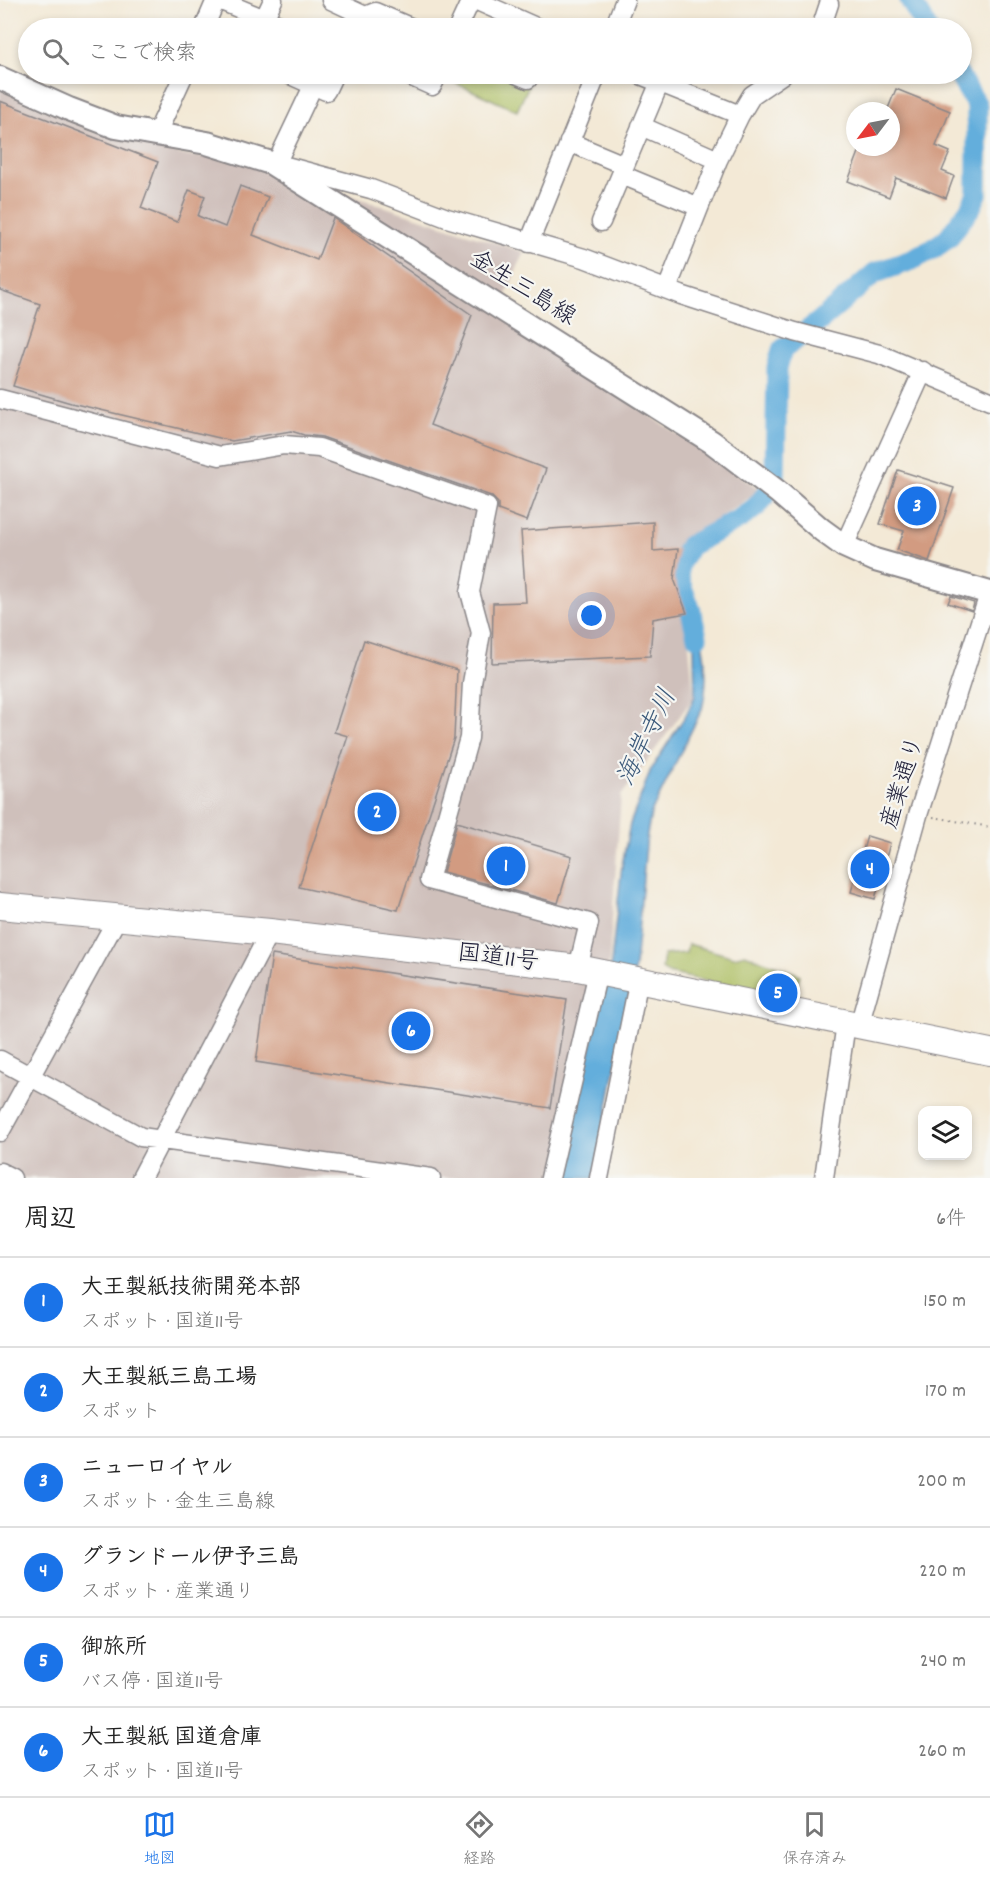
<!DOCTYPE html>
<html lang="ja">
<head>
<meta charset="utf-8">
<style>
  :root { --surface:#fff; --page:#f2f2f2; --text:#222; --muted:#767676; --line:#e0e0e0; --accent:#1a73e8 }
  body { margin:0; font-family:Dekko,"Klee One",sans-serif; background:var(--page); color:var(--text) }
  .controls { position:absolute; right:18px; bottom:18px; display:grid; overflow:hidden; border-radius:12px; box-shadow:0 3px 9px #0003 }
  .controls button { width:54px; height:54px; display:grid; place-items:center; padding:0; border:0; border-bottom:2px solid var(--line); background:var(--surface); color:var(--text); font:30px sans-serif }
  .compass { position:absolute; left:846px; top:102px; width:54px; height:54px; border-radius:50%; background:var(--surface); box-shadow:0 3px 9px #0003; rotate:238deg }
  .you { position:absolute; left:592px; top:616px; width:21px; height:21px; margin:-15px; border:4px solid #fff; border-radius:50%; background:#1a73e8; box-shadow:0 0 0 9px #1a73e833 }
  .badge { display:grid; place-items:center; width:39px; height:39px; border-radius:50%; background:var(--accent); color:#fff; font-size:20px; font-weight:700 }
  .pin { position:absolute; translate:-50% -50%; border:3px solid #fff; box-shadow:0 2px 6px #0006 }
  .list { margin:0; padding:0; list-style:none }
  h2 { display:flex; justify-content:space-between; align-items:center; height:78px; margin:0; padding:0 24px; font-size:26px }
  h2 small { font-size:20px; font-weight:400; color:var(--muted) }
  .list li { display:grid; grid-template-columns:39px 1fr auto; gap:18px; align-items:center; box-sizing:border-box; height:90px; padding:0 24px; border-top:2px solid var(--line) }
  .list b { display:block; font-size:22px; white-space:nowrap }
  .list p { margin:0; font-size:20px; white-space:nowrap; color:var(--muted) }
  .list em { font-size:20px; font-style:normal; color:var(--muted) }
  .icon { flex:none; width:33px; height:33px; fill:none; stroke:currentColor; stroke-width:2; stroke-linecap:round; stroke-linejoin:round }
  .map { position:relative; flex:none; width:990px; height:1178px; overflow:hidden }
  .search { position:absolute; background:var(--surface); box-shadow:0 3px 9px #0003; left:18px; right:18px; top:18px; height:66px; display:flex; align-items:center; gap:15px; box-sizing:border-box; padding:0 21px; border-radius:33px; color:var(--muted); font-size:22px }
  .sheet { height:618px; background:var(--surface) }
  nav { display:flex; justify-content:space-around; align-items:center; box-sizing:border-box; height:84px; border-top:2px solid var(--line); background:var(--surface); font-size:16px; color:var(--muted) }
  nav a { display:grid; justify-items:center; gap:3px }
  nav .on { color:var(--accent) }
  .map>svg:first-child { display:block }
  .industrial { fill:#cfc0bb }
  .green { fill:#acbd61; stroke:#67704e; stroke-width:1.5 }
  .water { fill:#64aedc; stroke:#43688c; stroke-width:1.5 }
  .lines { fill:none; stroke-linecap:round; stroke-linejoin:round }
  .river { stroke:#64aedc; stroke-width:21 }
  .building { fill:#d29b81 }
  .minor-casing { stroke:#8a8688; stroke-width:21 }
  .major-casing { stroke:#8a8688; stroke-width:26 }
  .highway-casing { stroke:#8a8688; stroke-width:28 }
  .path { stroke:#8a8688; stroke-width:2; stroke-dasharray:1.5 4.5; stroke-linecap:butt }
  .minor { stroke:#fff; stroke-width:18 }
  .major { stroke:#fff; stroke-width:22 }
  .highway { stroke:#fff; stroke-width:26 }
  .labels { text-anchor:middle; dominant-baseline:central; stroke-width:4.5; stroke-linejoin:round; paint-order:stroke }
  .street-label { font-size:24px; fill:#22223b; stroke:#f6f6f2 }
  .water-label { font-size:26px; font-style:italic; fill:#3c5a7b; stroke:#f6f6f2 }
</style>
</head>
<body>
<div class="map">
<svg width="990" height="1178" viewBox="0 0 990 1178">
  <rect width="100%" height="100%" fill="#f6f6f2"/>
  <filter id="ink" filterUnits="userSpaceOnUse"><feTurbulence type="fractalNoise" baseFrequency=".0167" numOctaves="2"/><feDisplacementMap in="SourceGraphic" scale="12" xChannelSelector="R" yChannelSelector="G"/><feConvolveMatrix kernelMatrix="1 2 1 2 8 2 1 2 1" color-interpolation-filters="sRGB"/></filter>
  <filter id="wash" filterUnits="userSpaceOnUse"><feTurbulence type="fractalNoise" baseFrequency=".008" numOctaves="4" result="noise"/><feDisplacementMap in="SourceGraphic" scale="24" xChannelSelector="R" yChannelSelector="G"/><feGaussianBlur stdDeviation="1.35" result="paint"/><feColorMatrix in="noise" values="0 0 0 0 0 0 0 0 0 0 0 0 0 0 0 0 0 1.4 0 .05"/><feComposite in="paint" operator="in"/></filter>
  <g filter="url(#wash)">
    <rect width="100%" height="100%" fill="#f3e9d6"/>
    <!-- industrial -->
    <path class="industrial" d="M0,89l94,42 94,25h33l97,29 206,67 -26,62 263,176 -82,55 15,152 -73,99 -12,165 -50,217h-559z"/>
    <!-- green -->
    <path class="green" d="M445,74h59l25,11 -12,26 -75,-34z
      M688,944l46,13 11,-3 55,21 -7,25 -125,-27 -6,-4 2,-14 22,-2z"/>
    <!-- water -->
    <path class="water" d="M691,611h2c12,32 17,65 9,98l-51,104 -4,21 -12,133 -41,211h-35l52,-215 11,-98 8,-41 21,-55 35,-54 9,-19 -1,-50 -11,-31z"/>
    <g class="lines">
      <!-- river -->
      <path class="river" d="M910,0l17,28
        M697,637l-6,-26 -13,-34 1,-12 10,-19 52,-28 15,-11 9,-11 10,-20 2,-108 5,-18 39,-30 54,-47 37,-13 21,-11 15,-11 23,-31 6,-13v-89l-19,-31"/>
    </g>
    <g id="blocks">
      <!-- building -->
      <path class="building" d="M896,89l54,22 -14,35 14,6 -8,19 12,5 -8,22 -50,-20 -7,19 -41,-16 13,-34h30v-36h-4z
        M0,101l158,61 -17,46 36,14 12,-32 16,6 -7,20 27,11 15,-41 28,11 -15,38 64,25 16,-42 139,97 -42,110 116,44 -19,52 -29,-11v-7l-7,-7 -169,-59 -18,-2 -13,-4 -59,10 -161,-38 -58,-17 27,-82 -40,-14z
        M898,470l56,18 -25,73 -32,-11 7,-19 -24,-7z
        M653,522v29l25,-2 -4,30 13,34 -34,6 -3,37 -158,7 1,-60 33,-1 -5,-71z
        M951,596l23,7 -2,8 -24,-8z
        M364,640l93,30 -3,68 -56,172 -99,-23 49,-151 -14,-4z
        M457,822l115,34 -14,47 -115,-31z
        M867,836l23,7 -15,56 -24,-7z
        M272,955l295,45 -17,108 -294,-46z"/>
    </g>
  </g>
  <g filter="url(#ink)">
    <use href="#blocks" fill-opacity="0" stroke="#8a8688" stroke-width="1.5"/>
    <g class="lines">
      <defs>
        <path id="minor" d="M219,0l67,28
          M331,0l34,16 10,-4 37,16
          M475,0l63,28
          M204,28l12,-28
          M260,28l13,-28
          M458,28l13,-28
          M614,28l11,-28
          M821,28l8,-24
          M288,74l38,17 8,-17
          M405,74l27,12 6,-12
          M516,74l12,5
          M638,74l102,41
          M641,126l77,34
          M156,135l28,-61
          M569,142l55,23
          M276,164l37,-78
          M282,165l89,24 76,29 137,40 97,37 114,37 84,22 111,47
          M622,175l77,32
          M601,222l59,-140
          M529,243l68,-169
          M667,289l51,-129 22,-45 12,-20 31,-21
          M0,399l220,57 64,-11 35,3 168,59 -17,85 11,41 -9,50 -3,55 -40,142 160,43 -11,45
          M844,546l79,-175
          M859,1026l59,-211 72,-224
          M0,1060l141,77 290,41
          M0,1132l118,-215
          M0,1172l12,6
          M141,1178l129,-246
          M550,1178l48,-206
          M599,1178l40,-199
          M824,1178l22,-155"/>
        <path id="major" d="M0,78l69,31 47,18 91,16 64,20 441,279 66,50 44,38 22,16 31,14 115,33"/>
        <path id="highway" d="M0,906l270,26 308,36 412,84"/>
      </defs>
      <!-- minor casing -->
      <use href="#minor" class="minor-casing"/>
      <!-- major casing -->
      <use href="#major" class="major-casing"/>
      <!-- highway casing -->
      <use href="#highway" class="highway-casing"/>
      <!-- path -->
      <path class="path" d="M933,817l57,10"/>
      <!-- minor -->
      <use href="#minor" class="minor"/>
      <!-- major -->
      <use href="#major" class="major"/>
      <!-- highway -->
      <use href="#highway" class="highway"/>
    </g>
  </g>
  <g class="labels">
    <!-- street labels -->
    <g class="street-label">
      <text transform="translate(522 289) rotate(32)">金生三島線</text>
      <text transform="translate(904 783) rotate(-73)">産業通り</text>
      <text transform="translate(498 959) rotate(7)">国道11号</text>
    </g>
    <!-- water labels -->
    <g class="water-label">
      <text transform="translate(648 738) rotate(-64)">海岸寺川</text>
    </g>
  </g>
</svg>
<div class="controls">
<button><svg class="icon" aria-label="layers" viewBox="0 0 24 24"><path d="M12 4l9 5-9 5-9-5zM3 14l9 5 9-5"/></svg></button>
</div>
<svg class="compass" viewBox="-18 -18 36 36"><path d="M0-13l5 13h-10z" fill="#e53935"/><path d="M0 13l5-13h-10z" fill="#767676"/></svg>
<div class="you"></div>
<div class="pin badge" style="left:506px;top:866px">1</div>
<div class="pin badge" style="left:377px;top:812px">2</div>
<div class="pin badge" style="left:917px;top:506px">3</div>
<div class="pin badge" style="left:870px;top:869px">4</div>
<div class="pin badge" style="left:778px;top:993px">5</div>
<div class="pin badge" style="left:411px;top:1031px">6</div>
<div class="search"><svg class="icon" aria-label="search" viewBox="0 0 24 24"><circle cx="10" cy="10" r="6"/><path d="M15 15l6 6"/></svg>ここで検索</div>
</div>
<section class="sheet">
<h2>周辺<small>6件</small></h2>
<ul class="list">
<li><span class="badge">1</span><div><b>大王製紙技術開発本部</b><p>スポット · 国道11号</p></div><em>150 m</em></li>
<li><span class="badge">2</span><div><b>大王製紙三島工場</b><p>スポット</p></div><em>170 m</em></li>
<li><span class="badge">3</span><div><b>ニューロイヤル</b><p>スポット · 金生三島線</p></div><em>200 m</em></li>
<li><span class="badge">4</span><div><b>グランドール伊予三島</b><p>スポット · 産業通り</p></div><em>220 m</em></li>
<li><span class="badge">5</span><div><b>御旅所</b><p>バス停 · 国道11号</p></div><em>240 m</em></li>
<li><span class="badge">6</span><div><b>大王製紙 国道倉庫</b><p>スポット · 国道11号</p></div><em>260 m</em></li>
</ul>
</section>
<nav>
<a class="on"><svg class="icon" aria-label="map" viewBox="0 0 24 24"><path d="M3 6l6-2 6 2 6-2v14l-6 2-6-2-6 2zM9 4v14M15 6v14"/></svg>地図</a>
<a><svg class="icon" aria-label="directions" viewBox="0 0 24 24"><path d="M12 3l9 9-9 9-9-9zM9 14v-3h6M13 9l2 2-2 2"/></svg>経路</a>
<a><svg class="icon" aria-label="saved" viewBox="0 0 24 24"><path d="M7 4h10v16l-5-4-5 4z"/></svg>保存済み</a>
</nav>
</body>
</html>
